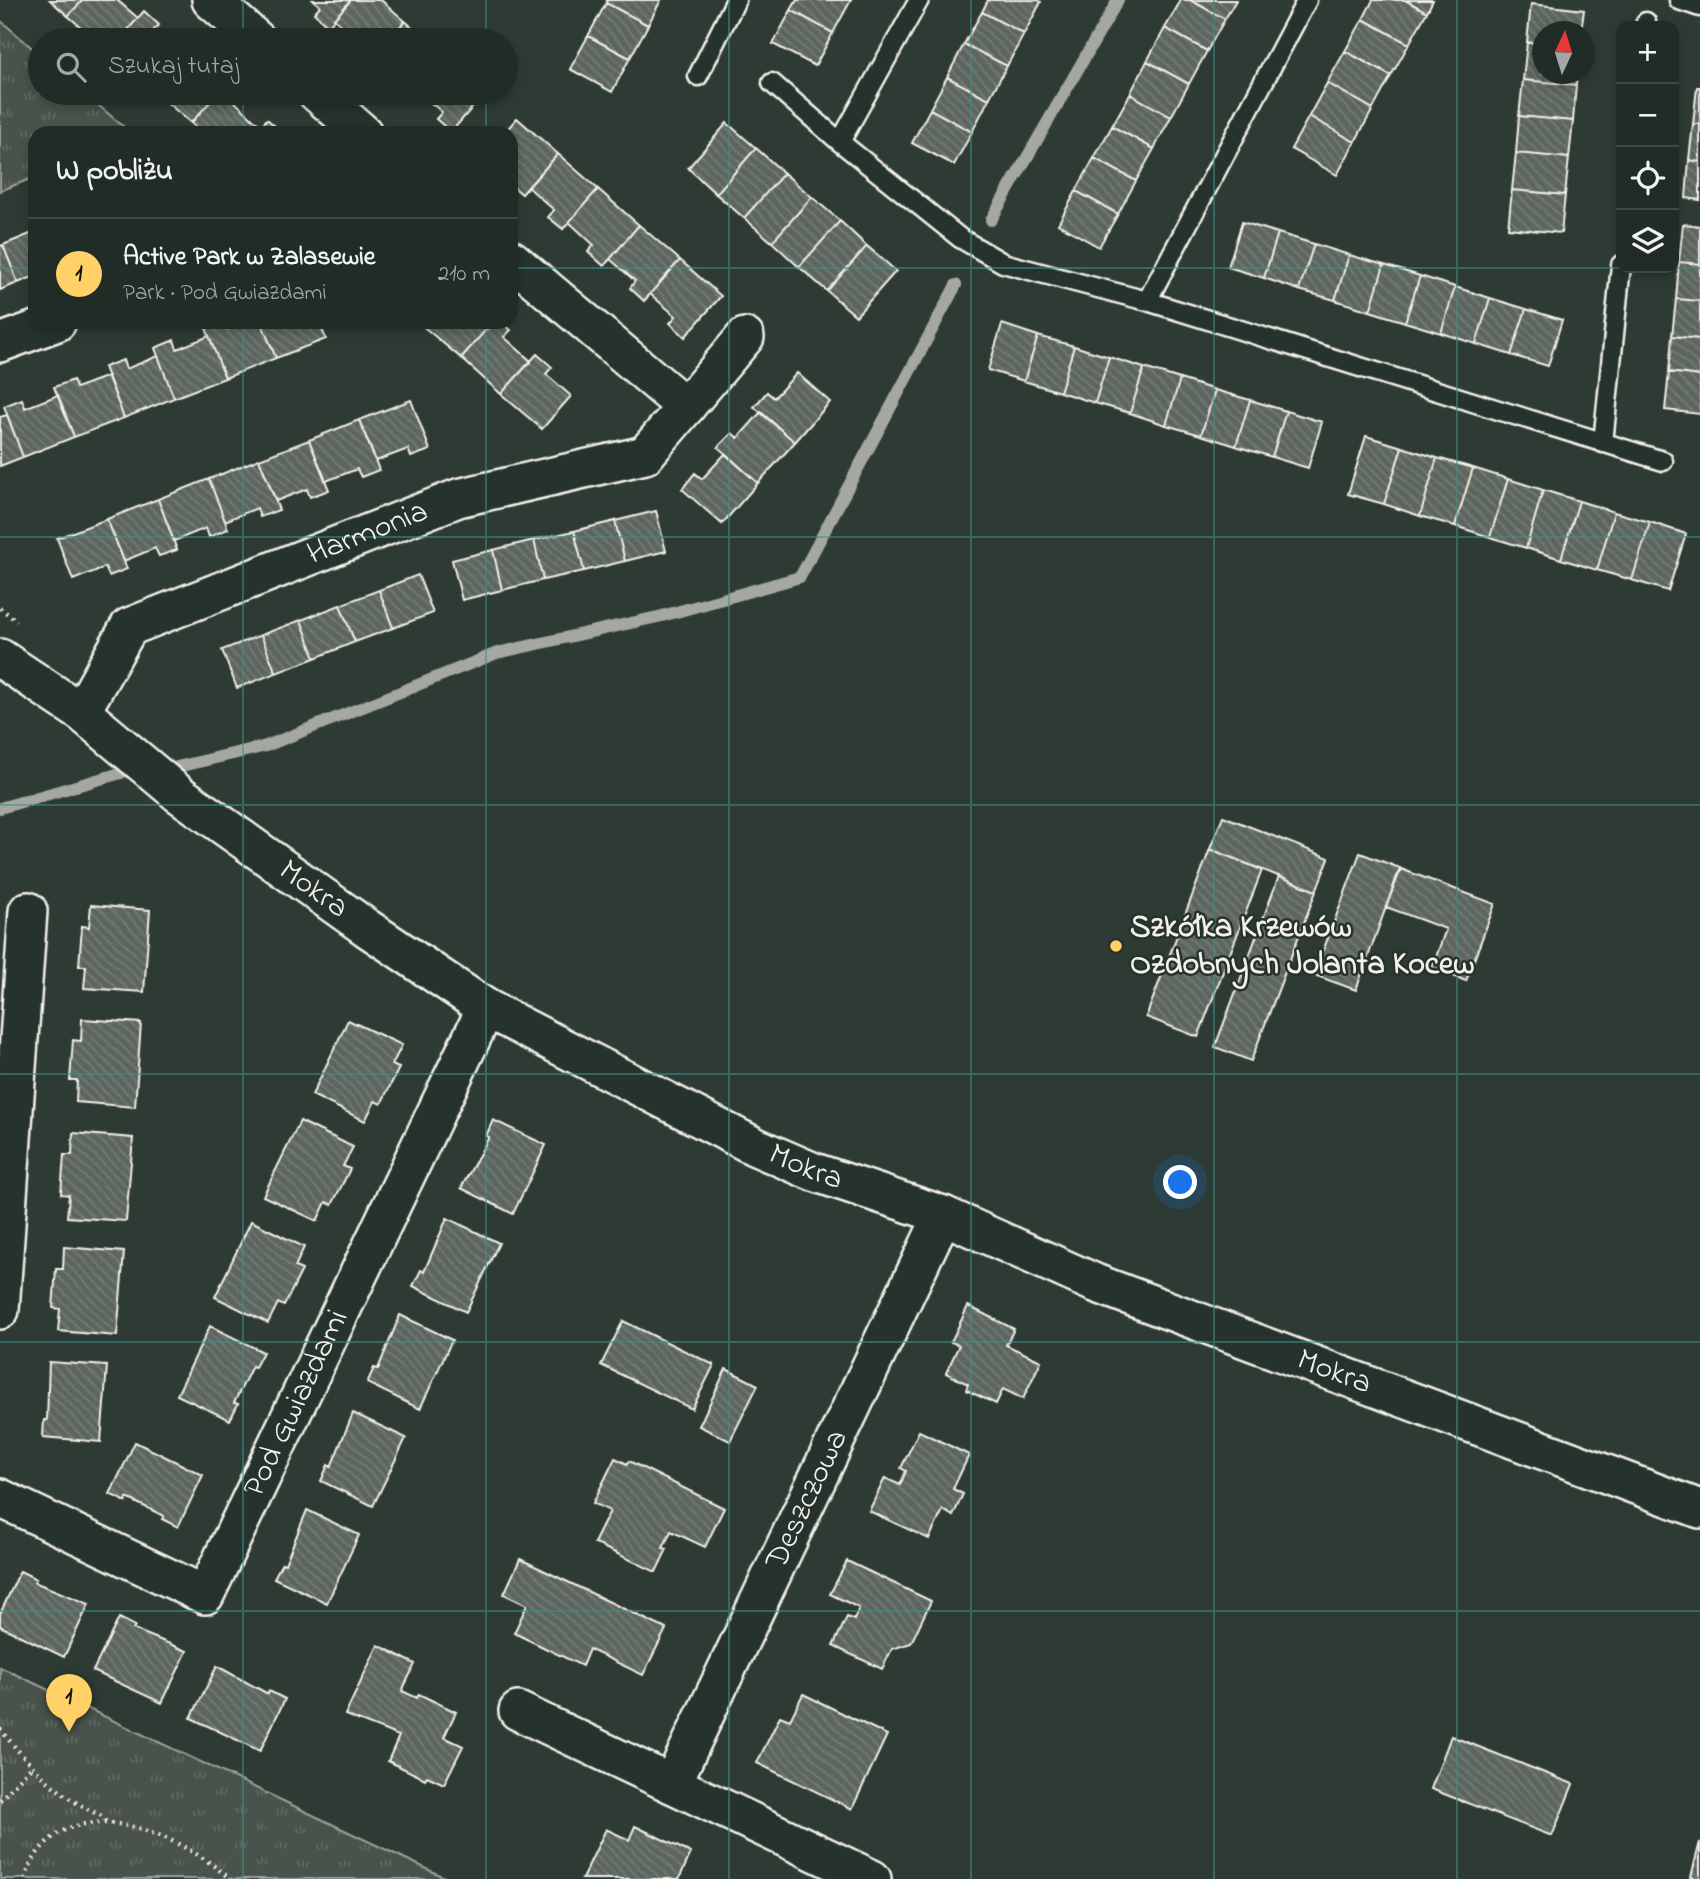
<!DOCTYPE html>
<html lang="pl">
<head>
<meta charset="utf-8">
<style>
  :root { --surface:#222c27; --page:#2a342f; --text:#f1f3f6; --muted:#a2a7a7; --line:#3f4844; --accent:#ffd166 }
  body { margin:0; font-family:"Indie Flower",sans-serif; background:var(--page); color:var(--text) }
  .controls { position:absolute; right:21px; top:21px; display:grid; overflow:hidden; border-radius:14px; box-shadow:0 4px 10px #0003 }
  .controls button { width:63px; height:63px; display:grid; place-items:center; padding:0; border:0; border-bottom:2px solid var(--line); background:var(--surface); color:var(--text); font:35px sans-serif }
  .compass { position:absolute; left:1532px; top:21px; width:63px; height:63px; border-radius:50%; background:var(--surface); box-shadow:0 4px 10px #0003; rotate:4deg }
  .you { position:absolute; left:1181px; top:1183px; width:24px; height:24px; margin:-18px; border:5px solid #fff; border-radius:50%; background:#1a73e8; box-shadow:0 0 0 10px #1a73e833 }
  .badge { display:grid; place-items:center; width:46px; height:46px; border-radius:50%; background:var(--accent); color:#111; font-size:23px; font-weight:700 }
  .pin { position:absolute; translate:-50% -58px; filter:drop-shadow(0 2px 4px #0008) }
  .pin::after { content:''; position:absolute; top:37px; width:24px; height:21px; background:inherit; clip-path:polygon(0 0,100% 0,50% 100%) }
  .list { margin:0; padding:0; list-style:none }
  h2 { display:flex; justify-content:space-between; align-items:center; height:91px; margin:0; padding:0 28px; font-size:30px }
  h2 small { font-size:23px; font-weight:400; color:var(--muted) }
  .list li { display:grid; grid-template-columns:46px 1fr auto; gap:21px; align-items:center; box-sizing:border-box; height:112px; padding:0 28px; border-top:2px solid var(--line) }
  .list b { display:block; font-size:26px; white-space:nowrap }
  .list p { margin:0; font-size:23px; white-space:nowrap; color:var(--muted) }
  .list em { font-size:23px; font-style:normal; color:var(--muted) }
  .icon { flex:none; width:38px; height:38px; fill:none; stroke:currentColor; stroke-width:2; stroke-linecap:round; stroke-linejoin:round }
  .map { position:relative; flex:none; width:1700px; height:1879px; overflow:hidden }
  .search { position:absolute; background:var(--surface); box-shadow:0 4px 10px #0003; left:28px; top:28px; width:490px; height:77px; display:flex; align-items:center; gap:18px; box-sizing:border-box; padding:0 24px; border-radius:38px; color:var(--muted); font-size:26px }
  .panel { position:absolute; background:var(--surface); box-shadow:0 4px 10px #0003; left:28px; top:126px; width:490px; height:203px; border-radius:21px }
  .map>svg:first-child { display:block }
  .grass { fill:url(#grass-tufts); stroke:#9ea29a; stroke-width:2 }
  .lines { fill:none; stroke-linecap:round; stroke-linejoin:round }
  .stream { stroke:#a4a8a0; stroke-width:12 }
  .building { fill:url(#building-back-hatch); stroke:#f4f1e8; stroke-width:2 }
  .service-casing { stroke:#f4f1e8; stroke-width:23 }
  .minor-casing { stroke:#f4f1e8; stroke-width:42 }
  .path { stroke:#f4f1e8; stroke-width:4.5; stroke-dasharray:2 5; stroke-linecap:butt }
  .service { stroke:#26332d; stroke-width:18 }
  .minor { stroke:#26332d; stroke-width:37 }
  .grid { fill:none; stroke:#3d8f86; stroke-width:2; stroke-opacity:0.55 }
  .poi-dot { fill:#ffd166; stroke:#26332d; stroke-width:2.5 }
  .labels { text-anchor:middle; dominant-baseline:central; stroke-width:5; stroke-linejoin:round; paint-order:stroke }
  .street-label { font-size:32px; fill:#f4f1e8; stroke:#26332d }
  .poi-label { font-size:32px; font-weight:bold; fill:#f4f1e8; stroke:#26332d; text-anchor:start }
</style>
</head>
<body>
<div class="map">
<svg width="1700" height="1879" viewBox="0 0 1700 1879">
  <defs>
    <pattern id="grass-tufts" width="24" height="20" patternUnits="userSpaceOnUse" patternTransform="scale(1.75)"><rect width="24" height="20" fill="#48524c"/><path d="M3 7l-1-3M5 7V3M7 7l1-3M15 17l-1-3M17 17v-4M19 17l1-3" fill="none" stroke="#636b66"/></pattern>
    <pattern id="building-back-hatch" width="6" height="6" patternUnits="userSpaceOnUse" patternTransform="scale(1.75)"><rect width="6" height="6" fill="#5c655e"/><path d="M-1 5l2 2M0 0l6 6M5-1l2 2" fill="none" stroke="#747c75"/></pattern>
  </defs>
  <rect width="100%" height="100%" fill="#2e3b34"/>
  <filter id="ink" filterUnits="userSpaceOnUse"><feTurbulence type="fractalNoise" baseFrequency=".0143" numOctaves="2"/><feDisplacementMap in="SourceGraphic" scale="14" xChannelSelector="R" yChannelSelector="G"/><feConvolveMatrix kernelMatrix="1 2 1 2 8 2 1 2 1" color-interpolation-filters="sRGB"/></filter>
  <g filter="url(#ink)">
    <!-- grass -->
    <path class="grass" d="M0,20l40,35v38h44l47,40h-96v44l-35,14z
      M0,1667l448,212h-448z"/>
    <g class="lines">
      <!-- stream -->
      <path class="stream" d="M991,220l127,-220
        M177,767l89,-21 231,-93 165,-37 138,-39 156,-292
        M0,808l121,-35"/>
    </g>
    <!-- building -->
    <path class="building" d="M50,0h33l-15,16z
      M83,0h34l21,18 -19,22h-23l-28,-24z
      M313,0h38l-23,26 -14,-13 6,-7z
      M351,0h30l24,21 -17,19h-29l-25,-21z
      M607,0h54l-13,25 -42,-22z
      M797,0h54l-18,33 -42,-23z
      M988,0h50l3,2 -17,32 -42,-22z
      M1181,0h9l35,19 -18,32 -42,-23z
      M1190,0h46l-11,19z
      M1373,0h32l22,12 -18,32 -46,-25z
      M1405,0h28l-6,12z
      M606,3l42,22 -18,33 -42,-22z
      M1531,4l53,6 -3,22h-39v12l-15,-2z
      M791,10l42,23 -18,33 -42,-22z
      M144,11l15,14 -6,6 10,9h-44z
      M982,12l42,22 -17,32 -43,-22z
      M1363,19l46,25 -18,32 -46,-25z
      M405,21l23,19h-40z
      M1165,28l42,23 -18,33 -42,-23z
      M588,36l42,22 -18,34 -42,-23z
      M1527,42l15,2v30h35l-1,11 -53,-5z
      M964,44l43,22 -18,33 -42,-22z
      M1345,51l46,25 -18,33 -46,-26z
      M1147,61l42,23 -18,33 -41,-23z
      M947,77l42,22 -17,33 -42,-23z
      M1523,80l53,5 -3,36 -54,-5z
      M1327,83l46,26 -18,33 -46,-26z
      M1697,87h3v37h-7z
      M156,93h62l-27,30z
      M218,93h19l4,3 -6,6 26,24 -7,7h-52l-11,-10z
      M419,93h66l-34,39 -15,-13 6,-7z
      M1130,94l41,23 -17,32 -42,-23z
      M930,109l42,23 -18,33 -42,-22z
      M1309,116l46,26 -18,33 -46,-26z
      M1519,116l54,5 -4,37 -53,-5z
      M517,118l41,36 -36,40 -11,-9v-52h-7z
      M267,119l15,13 -1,1h-27z
      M727,123l29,25 -40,46 -28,-26z
      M1693,124h7v38l-11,-2z
      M1112,126l42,23 -18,32 -42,-23z
      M756,148l28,25 -40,45 -28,-24z
      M1516,153l53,5 -4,37 -53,-5z
      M558,154l40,35 -35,40 -15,-12 6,-7 -26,-23z
      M1094,158l42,23 -18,33 -42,-23z
      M1689,160l11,2v38l-14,-2z
      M784,173l28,24 -40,45 -28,-24z
      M598,189l41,36 -35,41 -16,-14 6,-7 -25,-23z
      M1512,190l53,5 -4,38 -53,-5z
      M1076,191l42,23 -19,33 -41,-23z
      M812,197l28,24 -41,46 -27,-25z
      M840,221l27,25 -40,45 -28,-24z
      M1242,222l36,11 -14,45 -36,-11z
      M1683,224l17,2v38l-21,-2z
      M639,225l41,35 -36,41 -14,-13 5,-7 -25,-22z
      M35,232v44l-17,7 -15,-38z
      M1278,233l36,11 -15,46 -35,-12z
      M1314,244l35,11 -14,45 -36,-10z
      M3,245l15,38 -18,7v-44z
      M867,246l29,25 -40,45 -29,-25z
      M1349,255l35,10 -14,46 -35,-11z
      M680,260l41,36 -36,41 -15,-14 6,-7 -26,-22z
      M1679,262l21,2v37l-24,-2z
      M1384,265l36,11 -15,46 -35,-11z
      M1420,276l35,11 -14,46 -36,-11z
      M1455,287l35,11 -14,46 -35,-11z
      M1490,298l36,11 -15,46 -35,-11z
      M1676,299l24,2v38l-28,-3z
      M1526,309l36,11 -14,46 -37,-11z
      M221,322h4l3,7 18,-7h15l15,36 -51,20 -19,-50z
      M261,322h58l7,17 -50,19z
      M487,322l3,3 -29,33 -42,-35z
      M493,322h8l10,8 -7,7 27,24 -30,33 -40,-36z
      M1002,324l36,12 -14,45 -36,-11z
      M209,336l16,42 -51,20 -19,-50 19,-8 3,9z
      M1038,336l36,10 -14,46 -36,-11z
      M1672,336l28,3v37l-31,-4z
      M1074,346l35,11 -14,46 -35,-11z
      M537,354l15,13 -6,7 25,22 -29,33 -41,-35z
      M158,356l16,42 -50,20 -20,-51 19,-7 3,9z
      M1109,357l35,11 -14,45 -35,-10z
      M1144,368l36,11 -14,46 -36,-12z
      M1669,372l31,4v38l-35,-4z
      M797,373l33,29 -35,40 -41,-35 13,-15 7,6z
      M108,376l16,42 -50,19 -20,-50 19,-7 3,8z
      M1180,379l35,11 -14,45 -35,-10z
      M1215,390l35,10 -14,46 -35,-11z
      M58,395l16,42 -51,20 -19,-51 18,-7 3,9z
      M411,400l19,50 -19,7 -3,-8 -32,12 -17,-41z
      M1250,400l36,11 -14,46 -36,-11z
      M1286,411l36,11 -14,46 -36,-11z
      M761,412l34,30 -37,41 -40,-36 14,-14 6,5z
      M7,415l16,42 -23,9v-49z
      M359,420l20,50 -18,7 -4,-8 -31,12 -17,-41z
      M1366,436l36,11 -18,57 -36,-10z
      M309,440l20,50 -19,7 -3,-8 -31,12 -17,-42z
      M1402,447l35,11 -17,58 -36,-12z
      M725,454l33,29 -36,41 -40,-35 13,-16 7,6z
      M1437,458l36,10 -18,58 -35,-10z
      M259,459l20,51 -19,7 -3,-9 -32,13 -16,-42z
      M1473,468l35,11 -18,58 -35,-11z
      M209,479l19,50 -19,8 -3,-9 -32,13 -16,-42z
      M1508,479l35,11 -17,58 -36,-11z
      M1543,490l36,11 -18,58 -35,-11z
      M158,499l19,51 -18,6 -4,-8 -31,13 -17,-42z
      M1579,501l35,11 -17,58 -36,-11z
      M656,511l10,40 -41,10 -10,-40z
      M1614,512l36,10 -18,58 -35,-10z
      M107,519l20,50 -18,7 -4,-9 -32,13 -16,-42z
      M615,521l10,40 -41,10 -10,-40z
      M1650,522l36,12 -18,57 -36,-11z
      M574,531l10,40 -41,9 -9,-40z
      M534,540l9,40 -41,10 -9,-40z
      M493,550l9,40 -40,10 -10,-40z
      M418,575l15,38 -40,15 -14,-38z
      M379,590l14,38 -38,14 -15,-37z
      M340,605l15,37 -40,16 -14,-38z
      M301,620l14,38 -39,15 -15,-38z
      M261,635l15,38 -39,15 -15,-38z
      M1223,816l106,42 -13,33 -106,-42z
      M1210,849l52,21 -64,167 -52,-20z
      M1360,853l40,15 -44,122 -42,-15z
      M1401,869l94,35 -29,77 -34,-13 14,-39 -60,-22z
      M1279,876l37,15 -65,170 -36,-14z
      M91,905l59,5 -6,82 -60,-4 2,-22h-7l3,-40 7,1z
      M82,1019l59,4 -6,84 -59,-5 1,-22h-7l3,-40 8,1z
      M348,1020l54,25 -10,20 7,3 -18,36 -6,-3 -10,20 -53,-26z
      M493,1120l53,25 -33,69 -52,-26 28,-51 -3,-1z
      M300,1121l53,26 -10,19 7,3 -18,36 -6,-3 -9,19 -54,-25z
      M73,1133l60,5 -7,83 -59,-4 2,-22 -8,-1 3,-39h8z
      M447,1218l52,25 -33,69 -53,-26 8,-16 3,2z
      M251,1221l53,26 -9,20 7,3 -18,36 -6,-3 -10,20 -53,-26z
      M64,1247l60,5 -7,84 -59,-5 2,-22 -7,-1 3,-39h7z
      M968,1306l46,23 -8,16 35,16 -18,38 -20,-10 -7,15 -30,-14 2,-6 -22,-11 13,-28 -8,-3z
      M400,1315l52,25 -32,69 -53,-26 7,-15 4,1z
      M623,1321l91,44 -22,44 -91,-44z
      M210,1326l53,26 -8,15 -3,-1 -18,37 4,1 -8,16 -53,-25z
      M49,1362l58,4 -6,76 -58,-5 1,-17h3z
      M726,1369l32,16 -28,56 -31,-15z
      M353,1413l53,25 -33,68 -52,-25 7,-16 3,2z
      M919,1431l50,24 -16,34 10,5 -10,22 -10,-6 -14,29 -60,-28 16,-33 15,7 6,-14 -5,-3z
      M135,1442l68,33 -25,52 -16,-8 2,-3 -37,-18 -1,4 -16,-8z
      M615,1458l12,6 2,-3 95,47 -19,39 -34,-16 -8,17 4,1 -11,23 -62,-29 16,-32 -17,-8z
      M307,1510l52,25 -32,68 -53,-25 8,-15 3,1z
      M520,1559l146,70 -23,46 -54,-26 -7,17 -68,-33 13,-28 -23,-11z
      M847,1561l84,40 -20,42 -19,6 -10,20 -49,-23 14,-29 7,3 5,-12 -29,-14z
      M20,1571l16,8 -2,3 55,22 -25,53 -64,-31v-12z
      M119,1618l16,8 -2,3 54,22 -25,52 -69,-32z
      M378,1645l37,19 -13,27 15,7 2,-4 37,18 -12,25 19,9 -19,38 -17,-8 -2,3 -37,-18 11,-25 -54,-21z
      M217,1666l51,28 1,-3 16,8 -25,52 -69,-33z
      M803,1694l84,41 -35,74 -95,-46 23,-47 10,4z
      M1451,1736l122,48 -21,52 -121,-47z
      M635,1826l56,27 -12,26h-97l24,-50 23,11z
      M1700,1842v37h-1l-8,-2z"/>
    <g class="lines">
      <defs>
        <path id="service" d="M1679,0l21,7
          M1646,26v-4
          M698,76l38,-76
          M772,83l68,59 79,-142
          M840,142l120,96 43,25 144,38 516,160
          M1147,301l160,-301
          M1603,443l18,-178"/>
        <g id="minor">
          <path d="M211,0l46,40"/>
          <path d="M317,93l46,40"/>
          <path d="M511,259l175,148"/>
          <path d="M0,343l57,-21"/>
          <path id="s1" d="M0,658l81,54 98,82 188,134 119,80 270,139 58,25 129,43 152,68 605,226"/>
          <path id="s2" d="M81,712l48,-85 329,-129 187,-43 100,-118"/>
          <path d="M0,1310l28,-399"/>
          <path id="s3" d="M0,1498l205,97 281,-587"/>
          <path d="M518,1711l354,168"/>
          <path id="s4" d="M672,1784l271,-569"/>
        </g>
      </defs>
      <!-- service casing -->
      <use href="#service" class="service-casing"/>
      <!-- minor casing -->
      <use href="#minor" class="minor-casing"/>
      <!-- path -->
      <path class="path" d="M0,608l17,13
        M0,1729c30,37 58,68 102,87l5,8
        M0,1800l31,-33
        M25,1879c31,-97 151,-49 205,0"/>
      <!-- service -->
      <use href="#service" class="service"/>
      <!-- minor -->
      <use href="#minor" class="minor"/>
    </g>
  </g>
  <!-- grid -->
  <path class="grid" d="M243,0v40M486,0v40M729,0v1879M971,0v1879M1214,0v1879M1457,0v1879M243,93v40M486,93v40M0,268h35M511,268h1189M243,322v1557M486,322v1557M0,537h1700M0,805h1700M0,1074h1700M0,1342h1700M0,1611h1700"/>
  <!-- markers -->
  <circle class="poi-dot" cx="1116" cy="946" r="7"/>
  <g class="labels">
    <!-- street labels -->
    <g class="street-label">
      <text stroke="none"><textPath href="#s2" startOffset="354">Harmonia</textPath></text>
      <text stroke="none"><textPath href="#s1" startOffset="390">Mokra</textPath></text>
      <text stroke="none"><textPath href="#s1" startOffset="957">Mokra</textPath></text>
      <text stroke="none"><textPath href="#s1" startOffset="1524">Mokra</textPath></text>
      <text stroke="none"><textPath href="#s3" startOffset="439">Pod Gwiazdami</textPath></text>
      <text stroke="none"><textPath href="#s4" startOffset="315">Deszczowa</textPath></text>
    </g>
    <!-- poi labels -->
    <g class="poi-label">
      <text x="1130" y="928">Szkółka Krzewów<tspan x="1130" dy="37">Ozdobnych Jolanta Kocew</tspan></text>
    </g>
  </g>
</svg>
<div class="controls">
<button>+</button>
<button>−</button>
<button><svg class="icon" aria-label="locate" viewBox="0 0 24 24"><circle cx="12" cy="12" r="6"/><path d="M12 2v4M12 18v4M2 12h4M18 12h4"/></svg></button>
<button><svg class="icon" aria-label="layers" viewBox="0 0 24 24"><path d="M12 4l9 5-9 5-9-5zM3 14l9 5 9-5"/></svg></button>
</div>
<svg class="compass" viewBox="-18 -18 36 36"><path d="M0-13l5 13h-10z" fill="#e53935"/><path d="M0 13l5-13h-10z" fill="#a2a7a7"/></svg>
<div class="you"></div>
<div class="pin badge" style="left:69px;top:1732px">1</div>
<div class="search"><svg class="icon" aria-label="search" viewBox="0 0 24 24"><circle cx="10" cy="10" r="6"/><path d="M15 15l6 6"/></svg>Szukaj tutaj</div>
<section class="panel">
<h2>W pobliżu<small></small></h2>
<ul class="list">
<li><span class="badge">1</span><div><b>Active Park w Zalasewie</b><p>Park · Pod Gwiazdami</p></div><em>210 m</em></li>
</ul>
</section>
</div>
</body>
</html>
